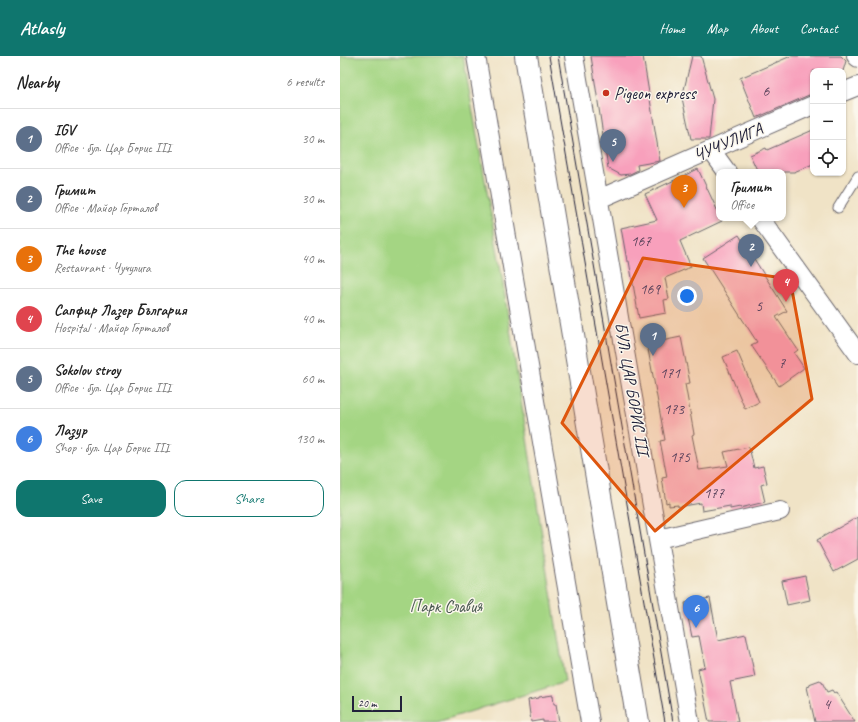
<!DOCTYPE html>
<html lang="en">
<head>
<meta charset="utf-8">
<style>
  :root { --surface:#fff; --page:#f2f2f2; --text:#222; --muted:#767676; --line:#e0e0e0; --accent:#0f766e }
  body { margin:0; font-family:Caveat,sans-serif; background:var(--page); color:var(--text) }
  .controls { position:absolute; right:12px; top:12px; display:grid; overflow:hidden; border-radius:8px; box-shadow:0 1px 3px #0004 }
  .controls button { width:36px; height:36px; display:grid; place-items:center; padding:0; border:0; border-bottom:1px solid var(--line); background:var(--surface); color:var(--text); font:20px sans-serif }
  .scale { position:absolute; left:12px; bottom:10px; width:50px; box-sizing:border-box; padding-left:4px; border:2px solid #22223b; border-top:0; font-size:11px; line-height:14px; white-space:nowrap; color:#22223b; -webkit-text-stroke:3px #fbf7ec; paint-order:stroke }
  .you { position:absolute; left:347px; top:240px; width:14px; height:14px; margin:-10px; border:3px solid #fff; border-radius:50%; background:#1a73e8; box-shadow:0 0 0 6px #1a73e833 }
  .badge { display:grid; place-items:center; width:26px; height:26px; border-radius:50%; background:var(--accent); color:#fff; font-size:13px; font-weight:700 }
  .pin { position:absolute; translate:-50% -33px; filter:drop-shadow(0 1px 2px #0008) }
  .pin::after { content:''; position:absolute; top:21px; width:14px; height:12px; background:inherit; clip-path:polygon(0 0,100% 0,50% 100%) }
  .popup { position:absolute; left:376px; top:113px; width:70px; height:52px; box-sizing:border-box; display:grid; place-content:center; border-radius:8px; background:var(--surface); filter:drop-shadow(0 1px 3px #0005); font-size:13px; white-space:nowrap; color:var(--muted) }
  .popup b { font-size:15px; color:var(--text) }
  .popup::after { content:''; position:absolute; left:50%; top:100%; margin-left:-8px; border:8px solid transparent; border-top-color:var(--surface) }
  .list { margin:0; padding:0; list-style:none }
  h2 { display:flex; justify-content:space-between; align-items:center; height:52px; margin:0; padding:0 16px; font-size:17px }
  h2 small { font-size:13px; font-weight:400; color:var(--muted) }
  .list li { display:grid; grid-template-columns:26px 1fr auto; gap:12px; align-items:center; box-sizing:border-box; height:60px; padding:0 16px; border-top:1px solid var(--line) }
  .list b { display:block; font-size:15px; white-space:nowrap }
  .list p { margin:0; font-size:13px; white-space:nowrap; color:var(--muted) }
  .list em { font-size:13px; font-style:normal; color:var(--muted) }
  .actions { display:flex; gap:8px; padding:12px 16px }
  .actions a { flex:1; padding:9px 0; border:1px solid var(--accent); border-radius:12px; text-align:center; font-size:14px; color:var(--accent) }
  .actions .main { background:var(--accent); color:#fff }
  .icon { flex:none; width:22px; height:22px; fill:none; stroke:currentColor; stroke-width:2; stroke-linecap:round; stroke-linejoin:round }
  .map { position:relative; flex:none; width:518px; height:666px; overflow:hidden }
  header { display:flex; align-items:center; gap:24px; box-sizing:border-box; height:56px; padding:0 20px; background:var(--accent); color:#fff }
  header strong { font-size:19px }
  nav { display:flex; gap:22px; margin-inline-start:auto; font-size:14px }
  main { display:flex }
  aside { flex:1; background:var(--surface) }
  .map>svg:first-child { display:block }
  .green { fill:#a4d583; stroke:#637c5f }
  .building { fill:#f8a0bc }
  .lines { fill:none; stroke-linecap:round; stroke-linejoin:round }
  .service-casing { stroke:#6a666c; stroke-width:11 }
  .minor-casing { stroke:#6a666c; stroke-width:20 }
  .primary-casing { stroke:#6a666c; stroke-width:24 }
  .service { stroke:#fff; stroke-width:9 }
  .minor { stroke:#fff; stroke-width:18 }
  .primary { stroke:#fff; stroke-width:22 }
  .tram { stroke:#22223b; stroke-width:1 }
  .marked { fill:#de560e; fill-opacity:0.2; stroke:#de560e; stroke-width:3; stroke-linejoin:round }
  .poi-dot { fill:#c8321e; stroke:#fbf7ec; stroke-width:1.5 }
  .labels { text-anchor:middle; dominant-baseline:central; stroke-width:3; stroke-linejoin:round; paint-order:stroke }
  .number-label { font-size:15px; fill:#58425b }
  .poi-label { font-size:17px; fill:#22223b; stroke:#fbf7ec; text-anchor:start }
  .street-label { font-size:17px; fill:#22223b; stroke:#fbf7ec }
  .park-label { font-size:17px; fill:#495851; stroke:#fbf7ec }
</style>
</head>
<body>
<header>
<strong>Atlasly</strong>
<nav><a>Home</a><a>Map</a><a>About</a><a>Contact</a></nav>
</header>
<main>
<aside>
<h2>Nearby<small>6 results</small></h2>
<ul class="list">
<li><span class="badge" style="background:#5c6f8a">1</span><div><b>IGV</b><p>Office · бул. Цар Борис III</p></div><em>30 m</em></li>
<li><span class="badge" style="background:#5c6f8a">2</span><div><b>Гримит</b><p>Office · Майор Горталов</p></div><em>30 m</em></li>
<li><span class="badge" style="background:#e8710a">3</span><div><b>The house</b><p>Restaurant · Чучулига</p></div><em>40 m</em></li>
<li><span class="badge" style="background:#e0444e">4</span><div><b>Сапфир Лазер България</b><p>Hospital · Майор Горталов</p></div><em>40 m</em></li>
<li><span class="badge" style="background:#5c6f8a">5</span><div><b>Sokolov stroy</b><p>Office · бул. Цар Борис III</p></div><em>60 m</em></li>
<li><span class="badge" style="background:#3f7fe0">6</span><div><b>Лазур</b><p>Shop · бул. Цар Борис III</p></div><em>130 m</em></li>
</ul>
<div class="actions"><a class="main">Save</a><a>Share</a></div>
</aside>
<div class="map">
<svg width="518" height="666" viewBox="0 0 518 666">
  <rect width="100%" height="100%" fill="#fbf7ec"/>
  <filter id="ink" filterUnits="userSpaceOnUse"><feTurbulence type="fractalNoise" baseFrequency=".025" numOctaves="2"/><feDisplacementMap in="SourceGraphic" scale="8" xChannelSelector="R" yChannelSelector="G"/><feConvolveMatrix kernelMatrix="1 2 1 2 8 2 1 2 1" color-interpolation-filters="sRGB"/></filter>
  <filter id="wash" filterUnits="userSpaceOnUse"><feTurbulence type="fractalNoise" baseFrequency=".012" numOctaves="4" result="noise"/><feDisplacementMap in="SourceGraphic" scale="16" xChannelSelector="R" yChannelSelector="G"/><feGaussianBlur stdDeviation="0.9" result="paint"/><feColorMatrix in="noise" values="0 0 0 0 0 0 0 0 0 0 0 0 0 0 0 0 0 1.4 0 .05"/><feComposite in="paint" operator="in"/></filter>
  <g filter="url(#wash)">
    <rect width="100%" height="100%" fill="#f0e3c6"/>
    <!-- green -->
    <path class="green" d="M0,0h123l37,209 65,417 -128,40h-97z"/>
    <g id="blocks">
      <!-- building -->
      <path class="building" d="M251,0h52l17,105 -23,4 1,5 -8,4 -9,1 -13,-7z
        M352,0h9l12,43 -4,40h-18l-9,-41z
        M451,0h50l5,5 -3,10h-30v24h-4l-53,23 -16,-40z
        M473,74v34l-19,8h-36l-8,-17 16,-7 1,2z
        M358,113l21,45v4h2l1,3 -42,20 11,26 -26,11 4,21 -5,1 2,13 -27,5 -10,-57h-2l-6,-33 36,-8 -12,-26z
        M399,179l48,76 -11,6 22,33 -4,3 10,15 -25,18 -28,-41 6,-3 -54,-84z
        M341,281l9,46 -5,1 9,50 -2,1 7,35 29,-4 -4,-14 25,-5 5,21 9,-2 4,17 -6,2 4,17 -25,6v-1l-10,2v-3l-28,5 -1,-8 -23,4v-2l-9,1v-4l-3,1 -4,-25 5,-1 -7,-36 5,-1 -18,-96z
        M397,295l22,51 -14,7 -22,-52z
        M518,461v42l-24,13 -17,-32z
        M465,520l5,24 -23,5 -5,-24z
        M370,542l8,42 28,-6 9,43 -25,5 8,40h-29l-11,-53 7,-2 -6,-31 -7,1 -7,-34z
        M480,624l1,2h1l5,10 5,-2 2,3 2,-1 19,30h-40l-8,-35 3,-1 -1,-2z
        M213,639l1,9h2l3,18h-16v-2l-12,2 -3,-22 11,-2v-1z"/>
    </g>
  </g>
  <g filter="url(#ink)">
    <use href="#blocks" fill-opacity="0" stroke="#6a666c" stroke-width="1"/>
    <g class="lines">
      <defs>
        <path id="service" d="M498,152l20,-32"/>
        <path id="minor" d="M136,0l104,608 10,58
          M234,0l47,273 69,393
          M516,0l2,2
          M503,36l15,-6
          M371,94l16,22
          M259,143l214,-94
          M420,162l98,136
          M318,483l122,-28"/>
        <path id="primary" d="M186,0l112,666"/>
      </defs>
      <!-- service casing -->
      <use href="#service" class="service-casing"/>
      <!-- minor casing -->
      <use href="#minor" class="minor-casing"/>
      <!-- primary casing -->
      <use href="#primary" class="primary-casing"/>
      <!-- service -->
      <use href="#service" class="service"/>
      <!-- minor -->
      <use href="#minor" class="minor"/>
      <!-- primary -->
      <use href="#primary" class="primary"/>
      <!-- tram -->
      <path class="tram" d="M209,0l116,666
        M218,0l115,666"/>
    </g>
  </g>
  <!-- marked area -->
  <path class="marked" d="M303,202l147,21 22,120 -157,132 -93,-108z"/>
  <!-- markers -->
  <circle class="poi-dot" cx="266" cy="37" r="4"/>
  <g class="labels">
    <!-- number labels -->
    <g class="number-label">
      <text x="426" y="35">6</text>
      <text x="301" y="185">167</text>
      <text x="310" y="233">169</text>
      <text x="419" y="250">5</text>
      <text x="442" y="307">7</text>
      <text x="330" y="317">171</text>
      <text x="334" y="353">173</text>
      <text x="340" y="401">175</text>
      <text x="374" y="437">177</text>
      <text x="487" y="648">4</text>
    </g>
    <!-- poi labels -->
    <g class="poi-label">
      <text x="274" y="37">Pigeon express</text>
    </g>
    <!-- street labels -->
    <g class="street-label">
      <text transform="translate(388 86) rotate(-23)">ЧУЧУЛИГА</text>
      <text transform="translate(292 333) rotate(80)">БУЛ. ЦАР БОРИС III</text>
    </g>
    <!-- park labels -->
    <g class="park-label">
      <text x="106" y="550">Парк Славия</text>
    </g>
  </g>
</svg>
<div class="controls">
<button>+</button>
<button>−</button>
<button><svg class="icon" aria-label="locate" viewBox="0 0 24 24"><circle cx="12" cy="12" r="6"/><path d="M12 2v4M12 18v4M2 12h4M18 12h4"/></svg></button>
</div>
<div class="scale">20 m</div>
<div class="you"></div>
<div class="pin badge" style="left:313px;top:300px;background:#5c6f8a">1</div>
<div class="pin badge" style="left:411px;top:211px;background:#5c6f8a">2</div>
<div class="popup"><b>Гримит</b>Office</div>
<div class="pin badge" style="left:344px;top:152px;background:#e8710a">3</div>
<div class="pin badge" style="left:446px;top:246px;background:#e0444e">4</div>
<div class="pin badge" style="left:273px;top:106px;background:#5c6f8a">5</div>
<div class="pin badge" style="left:356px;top:572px;background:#3f7fe0">6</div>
</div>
</main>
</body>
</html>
